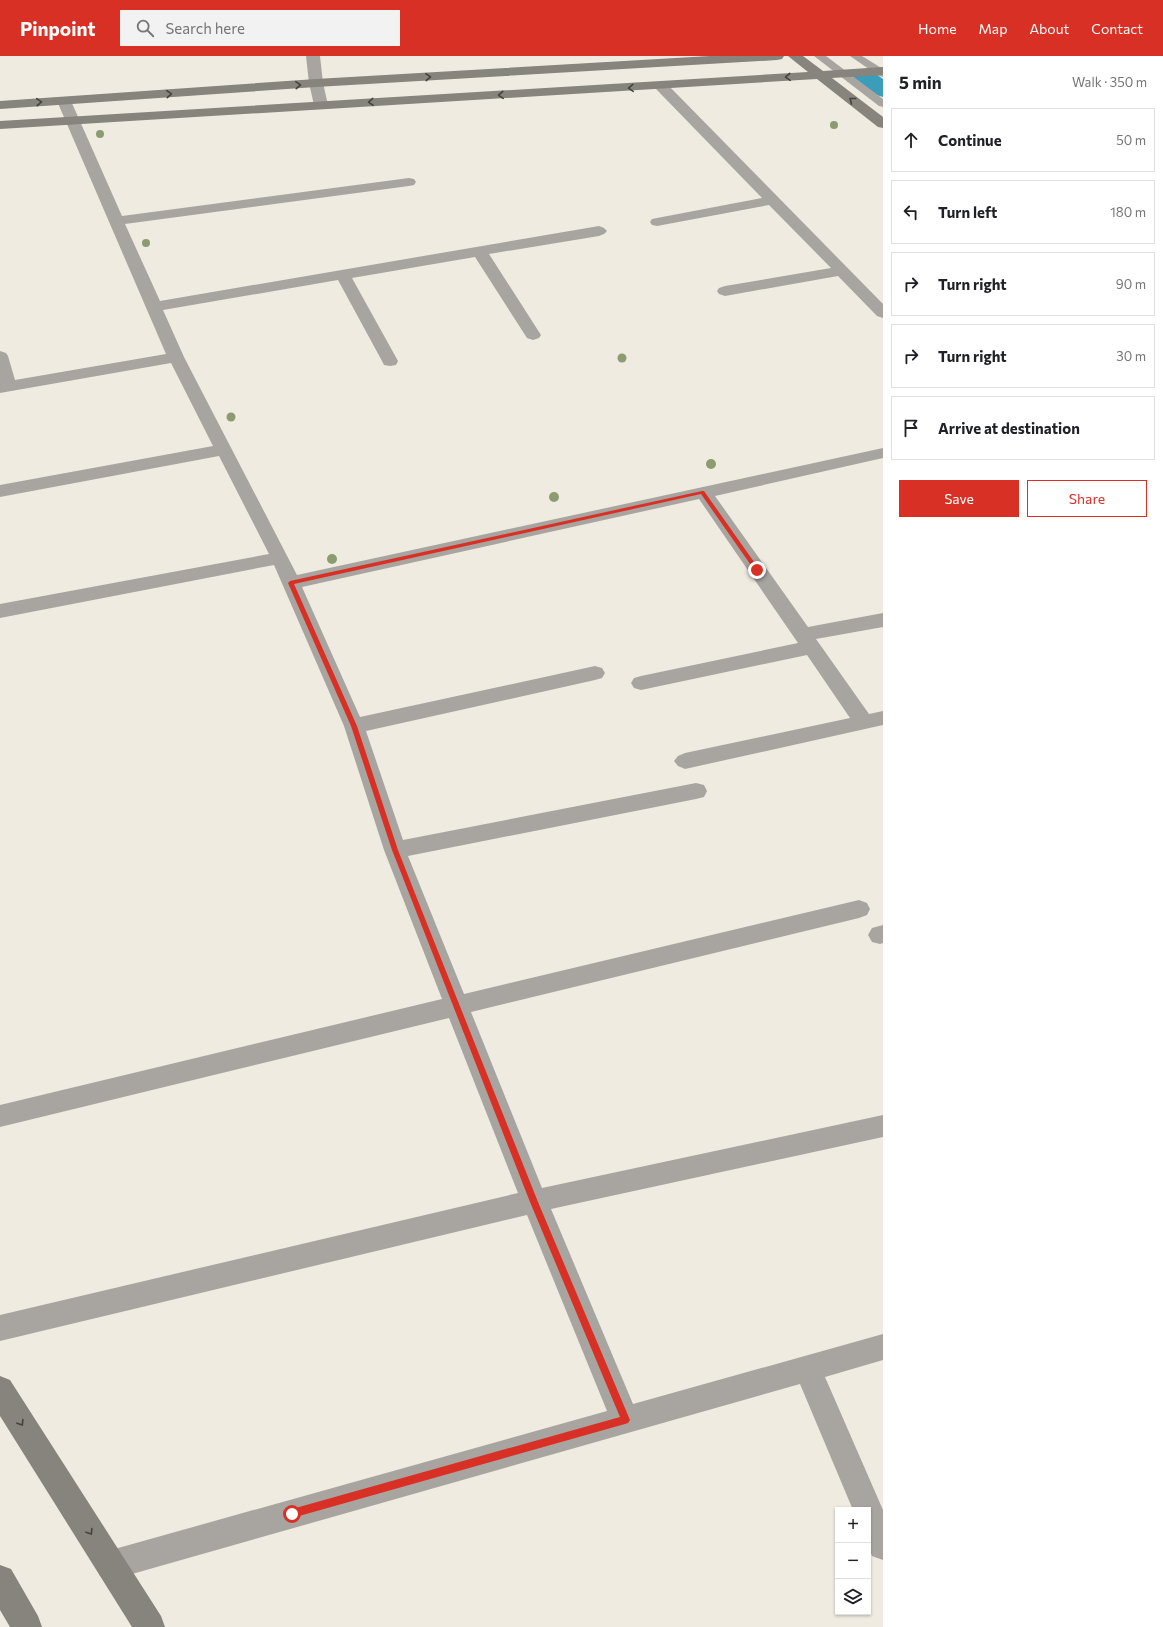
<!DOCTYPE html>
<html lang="en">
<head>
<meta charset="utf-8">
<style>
  :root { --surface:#fff; --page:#f2f2f2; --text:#202124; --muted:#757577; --line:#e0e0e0; --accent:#d93025 }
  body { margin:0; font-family:Commissioner,sans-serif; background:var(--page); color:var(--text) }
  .controls { position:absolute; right:12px; bottom:12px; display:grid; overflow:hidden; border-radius:0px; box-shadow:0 1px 3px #0004 }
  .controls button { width:36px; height:36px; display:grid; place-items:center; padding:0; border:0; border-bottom:1px solid var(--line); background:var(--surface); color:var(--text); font:20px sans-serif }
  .stop { position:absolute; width:12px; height:12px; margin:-9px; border:3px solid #d93025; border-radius:50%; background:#fff }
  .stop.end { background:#d93025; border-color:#fff; box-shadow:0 1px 4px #0008 }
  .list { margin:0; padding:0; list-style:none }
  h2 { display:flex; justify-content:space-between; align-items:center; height:52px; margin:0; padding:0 16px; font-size:17px }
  h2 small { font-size:13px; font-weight:400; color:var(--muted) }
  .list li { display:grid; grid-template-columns:26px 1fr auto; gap:12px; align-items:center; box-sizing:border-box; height:64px; margin:0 8px 8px; padding:0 8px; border:1px solid var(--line); border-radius:0px }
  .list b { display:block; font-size:15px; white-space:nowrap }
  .list em { font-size:13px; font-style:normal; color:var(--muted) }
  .actions { display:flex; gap:8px; padding:12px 16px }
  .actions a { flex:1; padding:9px 0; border:1px solid var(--accent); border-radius:0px; text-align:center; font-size:14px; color:var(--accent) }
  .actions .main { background:var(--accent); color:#fff }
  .icon { flex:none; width:22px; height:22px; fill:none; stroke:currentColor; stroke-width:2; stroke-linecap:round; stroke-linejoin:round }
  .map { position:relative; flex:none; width:883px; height:1571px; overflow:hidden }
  header { display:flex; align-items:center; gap:24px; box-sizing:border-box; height:56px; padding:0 20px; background:var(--accent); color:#fff }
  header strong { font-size:19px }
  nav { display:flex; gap:22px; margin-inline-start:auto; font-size:14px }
  .search { width:280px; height:36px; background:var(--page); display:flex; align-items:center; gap:10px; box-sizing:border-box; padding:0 14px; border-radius:0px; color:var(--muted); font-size:15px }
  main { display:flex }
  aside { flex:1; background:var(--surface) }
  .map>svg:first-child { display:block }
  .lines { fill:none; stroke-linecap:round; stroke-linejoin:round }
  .canal { fill:#3c9dba; fill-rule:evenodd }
  .lane { fill:#a8a5a1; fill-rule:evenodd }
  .street { fill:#a8a5a1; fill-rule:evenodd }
  .secondary { fill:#87837d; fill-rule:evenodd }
  .tree { fill:#8d9c70 }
  .oneway { stroke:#45433e }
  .route { fill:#d93025 }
</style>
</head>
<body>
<header>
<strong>Pinpoint</strong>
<div class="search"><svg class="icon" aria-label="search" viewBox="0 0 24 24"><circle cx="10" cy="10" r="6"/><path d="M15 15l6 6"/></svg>Search here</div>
<nav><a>Home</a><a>Map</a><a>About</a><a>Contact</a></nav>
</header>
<main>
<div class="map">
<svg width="883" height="1571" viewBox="0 0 883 1571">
  <rect width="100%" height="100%" fill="#efebe1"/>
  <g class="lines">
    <!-- canal -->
    <path class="canal" d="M865,14l8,2 10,7v18c-11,-3 -23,-10 -30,-20l4,-5z"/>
    <!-- lane -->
    <path class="lane" d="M814,0h12l57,43v8l-4,-1z
      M850,0h12l21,13v8l-4,-1z"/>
    <!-- street -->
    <path class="street" d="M306,0h14l3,27 5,22 -2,3h-10l-2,-3 -5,-22z
      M661,26l5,1 217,221v14l-6,-2 -39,-40 -113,20 -6,-2 -2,-3 2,-3 6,-2 106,-18 -62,-63 -112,21 -5,-1 -2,-3 2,-3 5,-1 105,-20 -106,-109 -2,-3 2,-3z
      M64,41l5,1 2,3 51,115 287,-38 5,1 2,3 -2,3 -5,1 -284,38 35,77 439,-75 5,2 3,3 -3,3 -5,2 -110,18 52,81 -2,3 -6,2 -6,-2 -52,-81 -123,21 46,83 -2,4 -6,1 -6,-1 -2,-4 -44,-81 -175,30 21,47 113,218 586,-127v10l-168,38 93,131 75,-14v14l-67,12 53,75 14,-3v14l-198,44 -7,-3 -4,-5 4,-5 7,-3 165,-35 -43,-63 -166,35 -7,-2 -3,-5 3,-5 7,-2 157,-33 -99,-144 -397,88 58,130 235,-51 7,2 3,5 -3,5 -7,2 -229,51 37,109 293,-57 8,2 3,6 -3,6 -8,2 -288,57 56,138 395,-94 8,3 3,6 -3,6 -8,3 -388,94 71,176 341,-73v22l-332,72 82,195 250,-70v26l-58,17 58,133v50l-11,-4 -4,-11v-35h-15l-53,-126 -689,196 -11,-4 -4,-11 4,-11 11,-4 496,-139 -80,-196 -527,126v-26l518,-122 -69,-175 -449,109v-22l442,-106 -58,-149 -40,-124 -70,-161 -274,53v-14l269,-50 -50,-98 -219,41v-12l213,-39 -42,-83 -171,30v-42l6,2 2,3 7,24 151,-26 -109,-253 2,-3z
      M883,869v18l-3,1 -8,-2 -4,-7 4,-7z"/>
    <!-- secondary -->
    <path class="secondary" d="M710,0h74l-2,3 -5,1 -461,27 -316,22v-8l316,-22z
      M788,0h15l20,15 60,-4v8l-51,3 51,39v11l-5,-1 -61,-48 -817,50v-8l808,-49z
      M0,1320l10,4 151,236 4,11h-33l-132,-211z
      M0,1509l11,4 27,47 4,11h-32l-10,-17z"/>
  </g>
  <!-- trees -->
  <g class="tree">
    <circle cx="834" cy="69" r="4"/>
    <circle cx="100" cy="78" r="4"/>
    <circle cx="146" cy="187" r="4"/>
    <circle cx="622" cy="302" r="4.5"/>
    <circle cx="231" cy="361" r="4.5"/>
    <circle cx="711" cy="408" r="5"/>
    <circle cx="554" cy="441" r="5"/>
    <circle cx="332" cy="503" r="5"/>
  </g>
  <!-- one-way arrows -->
  <defs><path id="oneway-chevron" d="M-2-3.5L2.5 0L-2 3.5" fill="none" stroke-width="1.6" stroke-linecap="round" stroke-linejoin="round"/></defs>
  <g class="oneway">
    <use href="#oneway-chevron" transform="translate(428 21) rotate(-3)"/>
    <use href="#oneway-chevron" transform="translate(788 21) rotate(176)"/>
    <use href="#oneway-chevron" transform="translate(298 29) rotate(-4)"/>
    <use href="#oneway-chevron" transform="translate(631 32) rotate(177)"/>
    <use href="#oneway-chevron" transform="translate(169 38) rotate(-4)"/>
    <use href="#oneway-chevron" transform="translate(501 39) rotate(177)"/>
    <use href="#oneway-chevron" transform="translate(852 44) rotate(-142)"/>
    <use href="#oneway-chevron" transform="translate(39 46) rotate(-4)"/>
    <use href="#oneway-chevron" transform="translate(371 46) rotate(177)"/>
    <use href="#oneway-chevron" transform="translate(21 1367) rotate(58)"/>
    <use href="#oneway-chevron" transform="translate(90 1476) rotate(58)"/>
  </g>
  <!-- route -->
  <path class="route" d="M702,435h2l55,78v2h-4l-54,-77 -407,90 63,142 41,124 22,56 118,296 92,218 -2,3 -3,1 -333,94 -3,-1 -1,-3 1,-3 3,-2 328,-92 -90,-215 -116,-296 -22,-56 -41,-124 -63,-143 2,-2z"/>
</svg>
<div class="controls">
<button>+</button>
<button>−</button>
<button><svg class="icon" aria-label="layers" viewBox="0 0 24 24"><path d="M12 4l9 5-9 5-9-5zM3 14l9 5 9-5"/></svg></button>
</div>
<div class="stop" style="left:292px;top:1458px"></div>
<div class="stop end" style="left:757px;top:514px"></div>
</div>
<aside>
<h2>5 min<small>Walk · 350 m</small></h2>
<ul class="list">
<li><svg class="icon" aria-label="ahead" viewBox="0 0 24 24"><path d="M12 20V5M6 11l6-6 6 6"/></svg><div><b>Continue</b></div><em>50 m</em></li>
<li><svg class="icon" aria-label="left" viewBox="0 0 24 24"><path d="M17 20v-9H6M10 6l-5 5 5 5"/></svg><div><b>Turn left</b></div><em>180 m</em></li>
<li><svg class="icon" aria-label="right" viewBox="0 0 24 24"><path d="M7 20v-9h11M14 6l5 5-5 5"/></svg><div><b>Turn right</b></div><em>90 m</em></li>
<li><svg class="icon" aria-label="right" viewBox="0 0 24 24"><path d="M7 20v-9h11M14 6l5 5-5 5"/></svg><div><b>Turn right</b></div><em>30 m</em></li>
<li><svg class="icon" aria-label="arrive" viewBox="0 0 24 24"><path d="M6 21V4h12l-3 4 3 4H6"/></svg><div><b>Arrive at destination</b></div></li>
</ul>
<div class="actions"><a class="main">Save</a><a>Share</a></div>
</aside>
</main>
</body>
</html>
